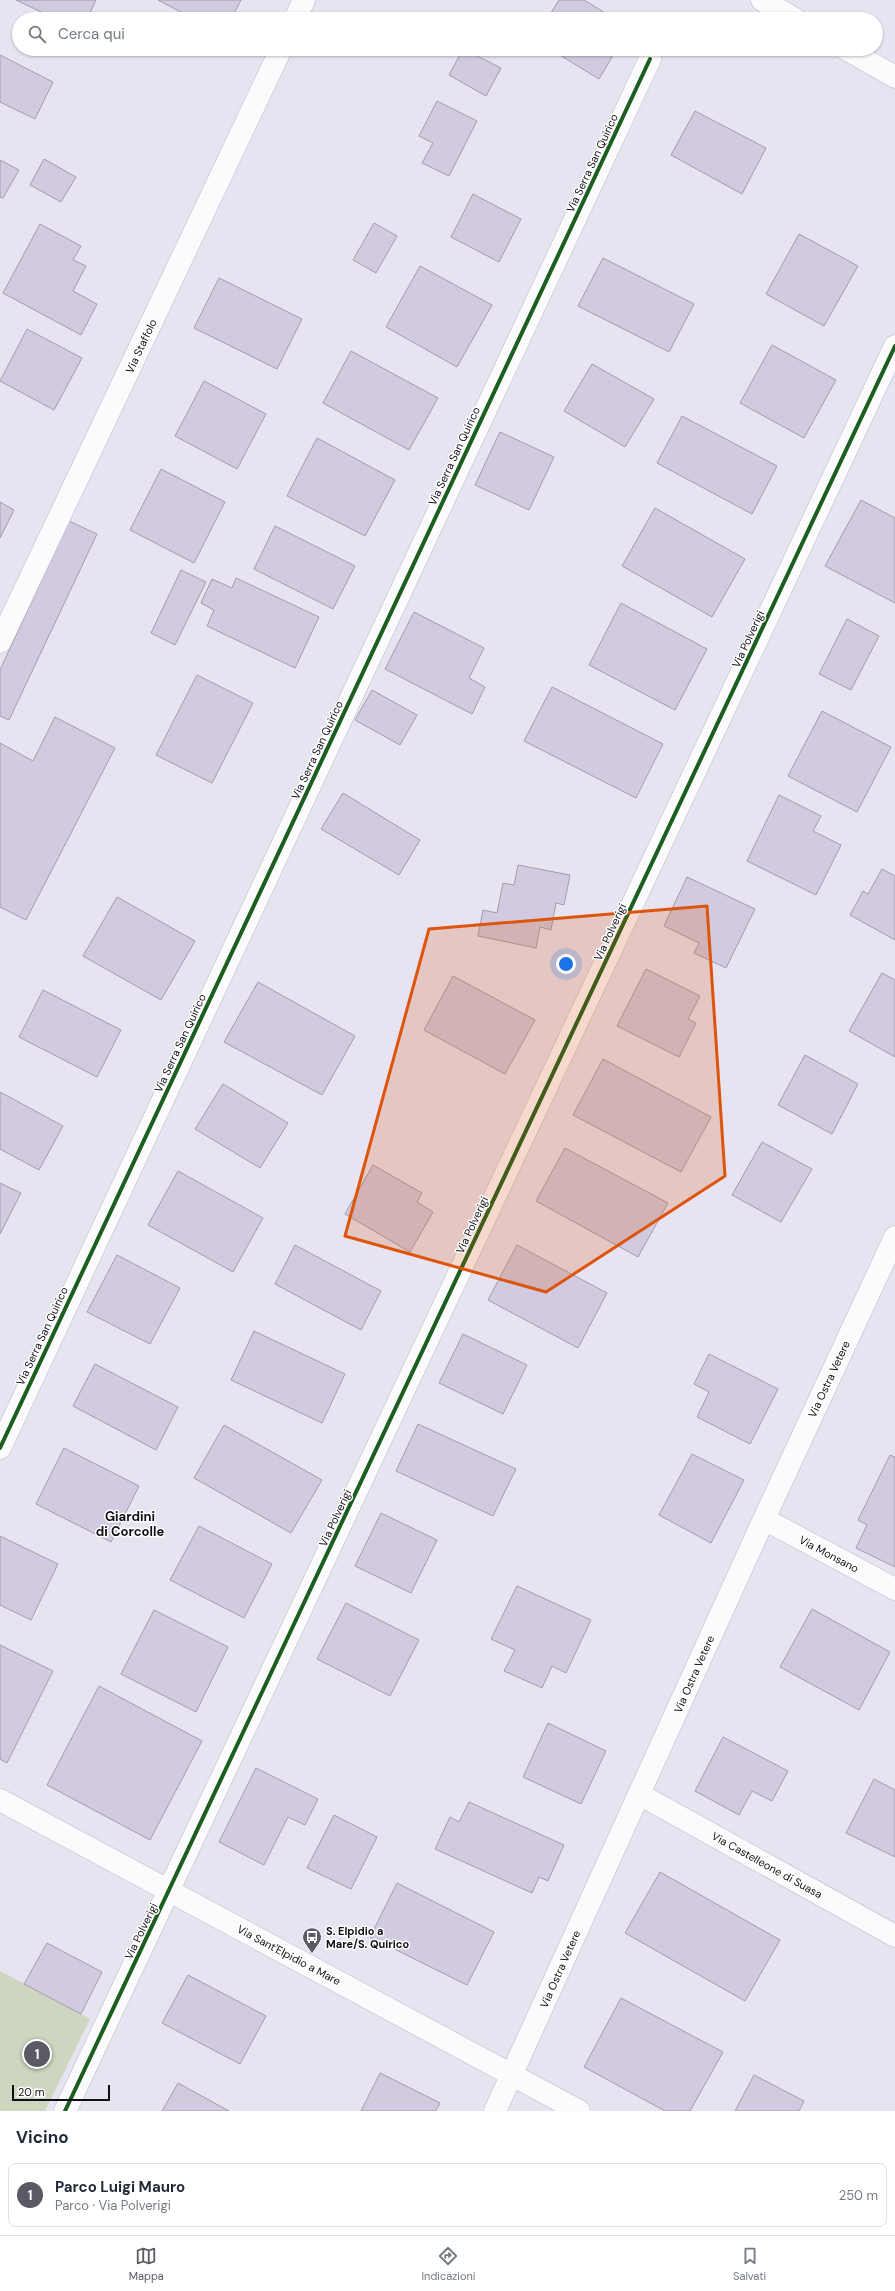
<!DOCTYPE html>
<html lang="it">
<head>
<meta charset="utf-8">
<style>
  :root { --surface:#fff; --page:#f6f6f7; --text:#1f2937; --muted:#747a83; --line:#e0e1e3; --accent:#5b5963 }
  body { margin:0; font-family:"DM Sans",sans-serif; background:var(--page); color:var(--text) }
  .scale { position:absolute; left:12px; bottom:10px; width:98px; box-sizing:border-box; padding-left:4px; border:2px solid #100e16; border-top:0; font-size:11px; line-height:14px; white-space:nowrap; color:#100e16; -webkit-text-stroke:3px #fff; paint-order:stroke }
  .you { position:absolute; left:566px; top:964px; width:14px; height:14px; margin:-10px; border:3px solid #fff; border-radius:50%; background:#1a73e8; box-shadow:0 0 0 6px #1a73e833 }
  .badge { display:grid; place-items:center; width:26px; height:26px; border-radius:50%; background:var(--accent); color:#fff; font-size:13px; font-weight:700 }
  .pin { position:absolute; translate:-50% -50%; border:2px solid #fff; box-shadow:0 1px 4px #0006 }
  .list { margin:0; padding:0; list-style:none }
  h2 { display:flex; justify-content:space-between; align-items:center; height:52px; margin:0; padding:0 16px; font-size:17px }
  h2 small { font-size:13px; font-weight:400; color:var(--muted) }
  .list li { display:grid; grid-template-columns:26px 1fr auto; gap:12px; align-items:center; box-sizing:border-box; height:64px; margin:0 8px 8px; padding:0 8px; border:1px solid var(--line); border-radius:8px }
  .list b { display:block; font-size:15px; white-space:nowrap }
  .list p { margin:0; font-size:13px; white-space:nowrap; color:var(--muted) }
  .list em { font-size:13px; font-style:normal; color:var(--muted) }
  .icon { flex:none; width:22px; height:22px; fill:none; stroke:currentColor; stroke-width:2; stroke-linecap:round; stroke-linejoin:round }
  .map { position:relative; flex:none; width:895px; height:2111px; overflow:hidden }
  .search { position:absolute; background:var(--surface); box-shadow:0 1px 3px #0004; left:12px; right:12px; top:12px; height:44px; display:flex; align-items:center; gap:10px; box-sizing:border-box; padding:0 14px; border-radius:22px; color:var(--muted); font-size:15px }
  .sheet { height:124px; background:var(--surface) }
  nav { display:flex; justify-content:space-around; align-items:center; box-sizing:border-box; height:56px; border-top:1px solid var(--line); background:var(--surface); font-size:11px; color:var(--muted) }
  nav a { display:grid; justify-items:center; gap:2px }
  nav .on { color:var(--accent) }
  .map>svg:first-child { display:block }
  .green { fill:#ced6bf }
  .building { fill:#d1cae0; stroke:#a19ea9 }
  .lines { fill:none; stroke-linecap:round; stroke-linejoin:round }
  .minor-casing { stroke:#bcb9c3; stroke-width:23 }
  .minor { stroke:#fbfbfd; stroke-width:22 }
  .cycleway-casing { stroke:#fff; stroke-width:6 }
  .cycleway { stroke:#1b5e20; stroke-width:4 }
  .marked { fill:#dd550c; fill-opacity:0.2; stroke:#dd550c; stroke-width:3; stroke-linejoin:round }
  .labels { text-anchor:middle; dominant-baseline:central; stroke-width:3; stroke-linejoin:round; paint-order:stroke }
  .street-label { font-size:11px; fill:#100e16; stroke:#fff }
  .poi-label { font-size:11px; font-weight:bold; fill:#100e16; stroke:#fff; text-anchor:start }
  .quarter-label { font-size:13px; font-weight:bold; fill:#100e16; stroke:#fff }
</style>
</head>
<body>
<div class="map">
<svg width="895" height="2111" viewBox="0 0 895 2111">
  <rect width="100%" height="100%" fill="#e7e3f1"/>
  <!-- green -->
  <path class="green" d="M0,1971l90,48 -45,92h-45z"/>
  <!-- building -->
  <path class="building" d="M16,0h80l-9,19h-31z
    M158,0h83l-10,19h-37z
    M559,0h25l31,19h-68z
    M463,49l38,19 -15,28 -37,-21z
    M550,49h56l-2,3 8,5 -13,22z
    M0,55l53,27 -18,37 -35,-17z
    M437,101l40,20 -28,55 -27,-13 11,-20 -14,-7z
    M695,111l71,37 -24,46 -71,-39z
    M44,159l32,18 -15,25 -31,-17z
    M0,160l19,10 -16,28 -3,-1z
    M473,194l48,25 -22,43 -48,-25z
    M374,223l23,13 -21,37 -23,-13z
    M40,224l41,22 -8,14 13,6 -13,25 24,13 -16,31 -78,-42z
    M799,234l59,32 -34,60 -58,-32z
    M603,258l91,46 -25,48 -91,-46z
    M420,266l72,39 -35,62 -71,-40z
    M219,278l83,41 -25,50 -83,-41z
    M27,329l55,29 -28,52 -54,-29z
    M772,345l64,35 -32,58 -64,-35z
    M351,351l87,47 -29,52 -86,-47z
    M592,364l62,35 -29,48 -61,-36z
    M204,381l62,33 -29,55 -62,-33z
    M682,416l95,50 -25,48 -95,-51z
    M500,432l54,25 -25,53 -54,-25z
    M317,438l78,42 -30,56 -78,-40z
    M161,469l64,33 -31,61 -64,-33z
    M861,500l34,18v85l-70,-37z
    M0,502l14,8 -14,28z
    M655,508l90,51 -33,58 -90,-51z
    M69,521l28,13 -88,186 -9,-4v-46z
    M275,526l80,40 -22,43 -79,-40z
    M181,570l25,12 -31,63 -24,-12z
    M236,578l83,39 -24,51 -88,-42 7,-16 -13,-7 11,-24 20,9z
    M621,603l86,46 -32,61 -86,-45z
    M414,612l70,36 -15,30 16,9 -13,27 -87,-45z
    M847,619l32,17 -28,54 -32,-16z
    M197,675l56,28 -41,80 -56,-28z
    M552,687l111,57 -27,54 -112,-57z
    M372,690l45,25 -17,30 -45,-25z
    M822,711l69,36 -34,65 -69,-36z
    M55,717l60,31 -89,172 -26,-13v-164l33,18z
    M343,793l77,47 -21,35 -78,-46z
    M779,795l42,21 -8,15 28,14 -25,50 -69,-34z
    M518,865l52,10 -6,30 -8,-2 -5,27 -11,-3 -4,21 -58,-12 5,-26 14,3 6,-30 11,2z
    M882,869l13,7v64l-45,-25 13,-24 5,3z
    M687,877l68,32 -29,59 -32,-15 5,-10 -35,-17z
    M117,897l78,44 -34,59 -78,-44z
    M646,969l54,27 -12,23 8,4 -17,34 -62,-31z
    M882,973l13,7v77l-46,-26z
    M453,976l82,44 -30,54 -81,-44z
    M258,982l97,54 -33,59 -98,-53z
    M43,990l78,40 -24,47 -78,-40z
    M805,1055l53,29 -26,50 -54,-29z
    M603,1059l108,58 -30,55 -108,-57z
    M223,1084l65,39 -28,45 -65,-39z
    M0,1092l63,34 -24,44 -39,-21z
    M762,1142l50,27 -31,53 -49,-27z
    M565,1148l103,55 -30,54 -102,-56z
    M373,1165l49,28 -5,9 16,10 -23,40 -65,-38z
    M178,1171l85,47 -30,54 -85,-47z
    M0,1183l21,10 -21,41z
    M295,1245l86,46 -20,39 -86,-46z
    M517,1245l90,48 -29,55 -90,-48z
    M117,1255l63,33 -30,56 -63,-32z
    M254,1331l91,43 -23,49 -91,-43z
    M463,1334l64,31 -24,49 -64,-31z
    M709,1354l69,35 -28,55 -53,-27 12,-25 -15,-8z
    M95,1364l83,43 -22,43 -83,-44z
    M418,1424l98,45 -23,47 -97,-45z
    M224,1425l98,55 -31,53 -97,-55z
    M64,1448l75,38 -28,56 -75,-38z
    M692,1454l52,26 -33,63 -52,-28z
    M890,1455l5,2v110l-39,-19 11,-23 -9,-5z
    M381,1513l56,27 -26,53 -56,-27z
    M199,1526l73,38 -28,54 -74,-38z
    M0,1536l58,28 -27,56 -31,-15z
    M517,1586l74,34 -25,53 -14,-7 -10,22 -38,-17 11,-21 -24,-11z
    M346,1603l73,37 -29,56 -73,-37z
    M812,1609l78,43 -31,58 -79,-43z
    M154,1610l74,37 -32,65 -75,-38z
    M0,1645l53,26 -46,92 -7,-4z
    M99,1686l103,55 -52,99 -103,-55z
    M548,1723l58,28 -25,53 -58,-27z
    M723,1737l65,34 -16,30 -20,-10 -13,24 -44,-24z
    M256,1768l62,31 -13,26 -17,-8 -24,48 -45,-23z
    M874,1779l21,11v67l-49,-24z
    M469,1802l95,43 -16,36 -9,-4 -7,16 -97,-44 15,-32 9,5z
    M334,1815l43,22 -26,52 -44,-21z
    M660,1872l120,68 -35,61 -120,-68z
    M397,1883l97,49 -27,53 -97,-48z
    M47,1943l55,29 -21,42 -57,-30z
    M188,1975l78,41 -26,48 -78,-41z
    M621,1998l102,54 -33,59h-25l-81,-44z
    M380,2073l60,30 -4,8h-75z
    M754,2075l50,26 -5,10h-64z
    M178,2083l51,28h-67z"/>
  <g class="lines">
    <defs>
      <path id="minor" d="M762,0l33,19
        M295,19l9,-19
        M846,49l49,28
        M0,642l281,-593
        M0,1448l650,-1389
        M764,1519l131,70
        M639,1794l256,142
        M0,1800l579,311
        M65,2111l830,-1765
        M495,2111l269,-592 131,-282"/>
    </defs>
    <!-- minor casing -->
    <use href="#minor" class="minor-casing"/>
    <!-- minor -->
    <use href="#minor" class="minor"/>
    <defs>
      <path id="cycleway" d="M0,1448l650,-1389
        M65,2111l830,-1765"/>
    </defs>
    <!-- cycleway casing -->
    <use href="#cycleway" class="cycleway-casing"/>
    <!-- cycleway -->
    <use href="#cycleway" class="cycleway"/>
  </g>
  <!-- marked area -->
  <path class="marked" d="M707,906l18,270 -179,116 -201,-56 84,-307z"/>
  <!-- icons -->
  <defs>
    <symbol id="bus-pin" viewBox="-11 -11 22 30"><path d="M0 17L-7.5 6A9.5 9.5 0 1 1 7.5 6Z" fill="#5b5963" stroke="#fff"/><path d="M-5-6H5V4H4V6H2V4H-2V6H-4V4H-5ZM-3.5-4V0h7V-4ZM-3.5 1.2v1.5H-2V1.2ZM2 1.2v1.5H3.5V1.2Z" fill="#fff"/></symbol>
  </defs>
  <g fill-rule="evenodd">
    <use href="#bus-pin" x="301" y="1926" width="22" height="30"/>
  </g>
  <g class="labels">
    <!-- street labels -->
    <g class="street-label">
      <text transform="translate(592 163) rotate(-65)">Via Serra San Quirico</text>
      <text transform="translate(141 346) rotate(-65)">Via Staffolo</text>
      <text transform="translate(454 456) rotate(-65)">Via Serra San Quirico</text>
      <text transform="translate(748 639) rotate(-65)">Via Polverigi</text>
      <text transform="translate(317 750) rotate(-65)">Via Serra San Quirico</text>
      <text transform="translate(610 932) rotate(-65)">Via Polverigi</text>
      <text transform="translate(180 1043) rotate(-65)">Via Serra San Quirico</text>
      <text transform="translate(472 1225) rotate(-65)">Via Polverigi</text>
      <text transform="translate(42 1336) rotate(-65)">Via Serra San Quirico</text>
      <text transform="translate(829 1379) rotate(-65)">Via Ostra Vetere</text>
      <text transform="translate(335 1518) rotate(-65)">Via Polverigi</text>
      <text transform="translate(829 1554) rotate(28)">Via Monsano</text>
      <text transform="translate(694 1674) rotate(-66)">Via Ostra Vetere</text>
      <text transform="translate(767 1865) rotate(29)">Via Castelleone di Suasa</text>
      <text transform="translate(141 1931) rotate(-64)">Via Polverigi</text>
      <text transform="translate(289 1955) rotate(28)">Via Sant'Elpidio a Mare</text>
      <text transform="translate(560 1969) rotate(-66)">Via Ostra Vetere</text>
    </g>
    <!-- poi labels -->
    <g class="poi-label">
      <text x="326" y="1931">S. Elpidio a<tspan x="326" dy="13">Mare/S. Quirico</tspan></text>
    </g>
    <!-- quarter labels -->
    <g class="quarter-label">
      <text x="130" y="1516">Giardini<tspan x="130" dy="15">di Corcolle</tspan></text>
    </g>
  </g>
</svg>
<div class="scale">20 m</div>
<div class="you"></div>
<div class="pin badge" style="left:37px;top:2054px">1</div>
<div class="search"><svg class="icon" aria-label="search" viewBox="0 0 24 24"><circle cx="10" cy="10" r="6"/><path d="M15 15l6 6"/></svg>Cerca qui</div>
</div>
<section class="sheet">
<h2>Vicino<small></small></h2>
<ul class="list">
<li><span class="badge">1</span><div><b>Parco Luigi Mauro</b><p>Parco · Via Polverigi</p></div><em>250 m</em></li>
</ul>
</section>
<nav>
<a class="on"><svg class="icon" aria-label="map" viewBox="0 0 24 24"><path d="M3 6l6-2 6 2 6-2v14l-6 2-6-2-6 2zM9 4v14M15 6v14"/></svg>Mappa</a>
<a><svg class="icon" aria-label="directions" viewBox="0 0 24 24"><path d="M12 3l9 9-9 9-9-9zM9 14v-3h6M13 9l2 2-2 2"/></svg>Indicazioni</a>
<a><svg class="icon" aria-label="saved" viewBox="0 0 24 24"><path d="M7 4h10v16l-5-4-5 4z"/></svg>Salvati</a>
</nav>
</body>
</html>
